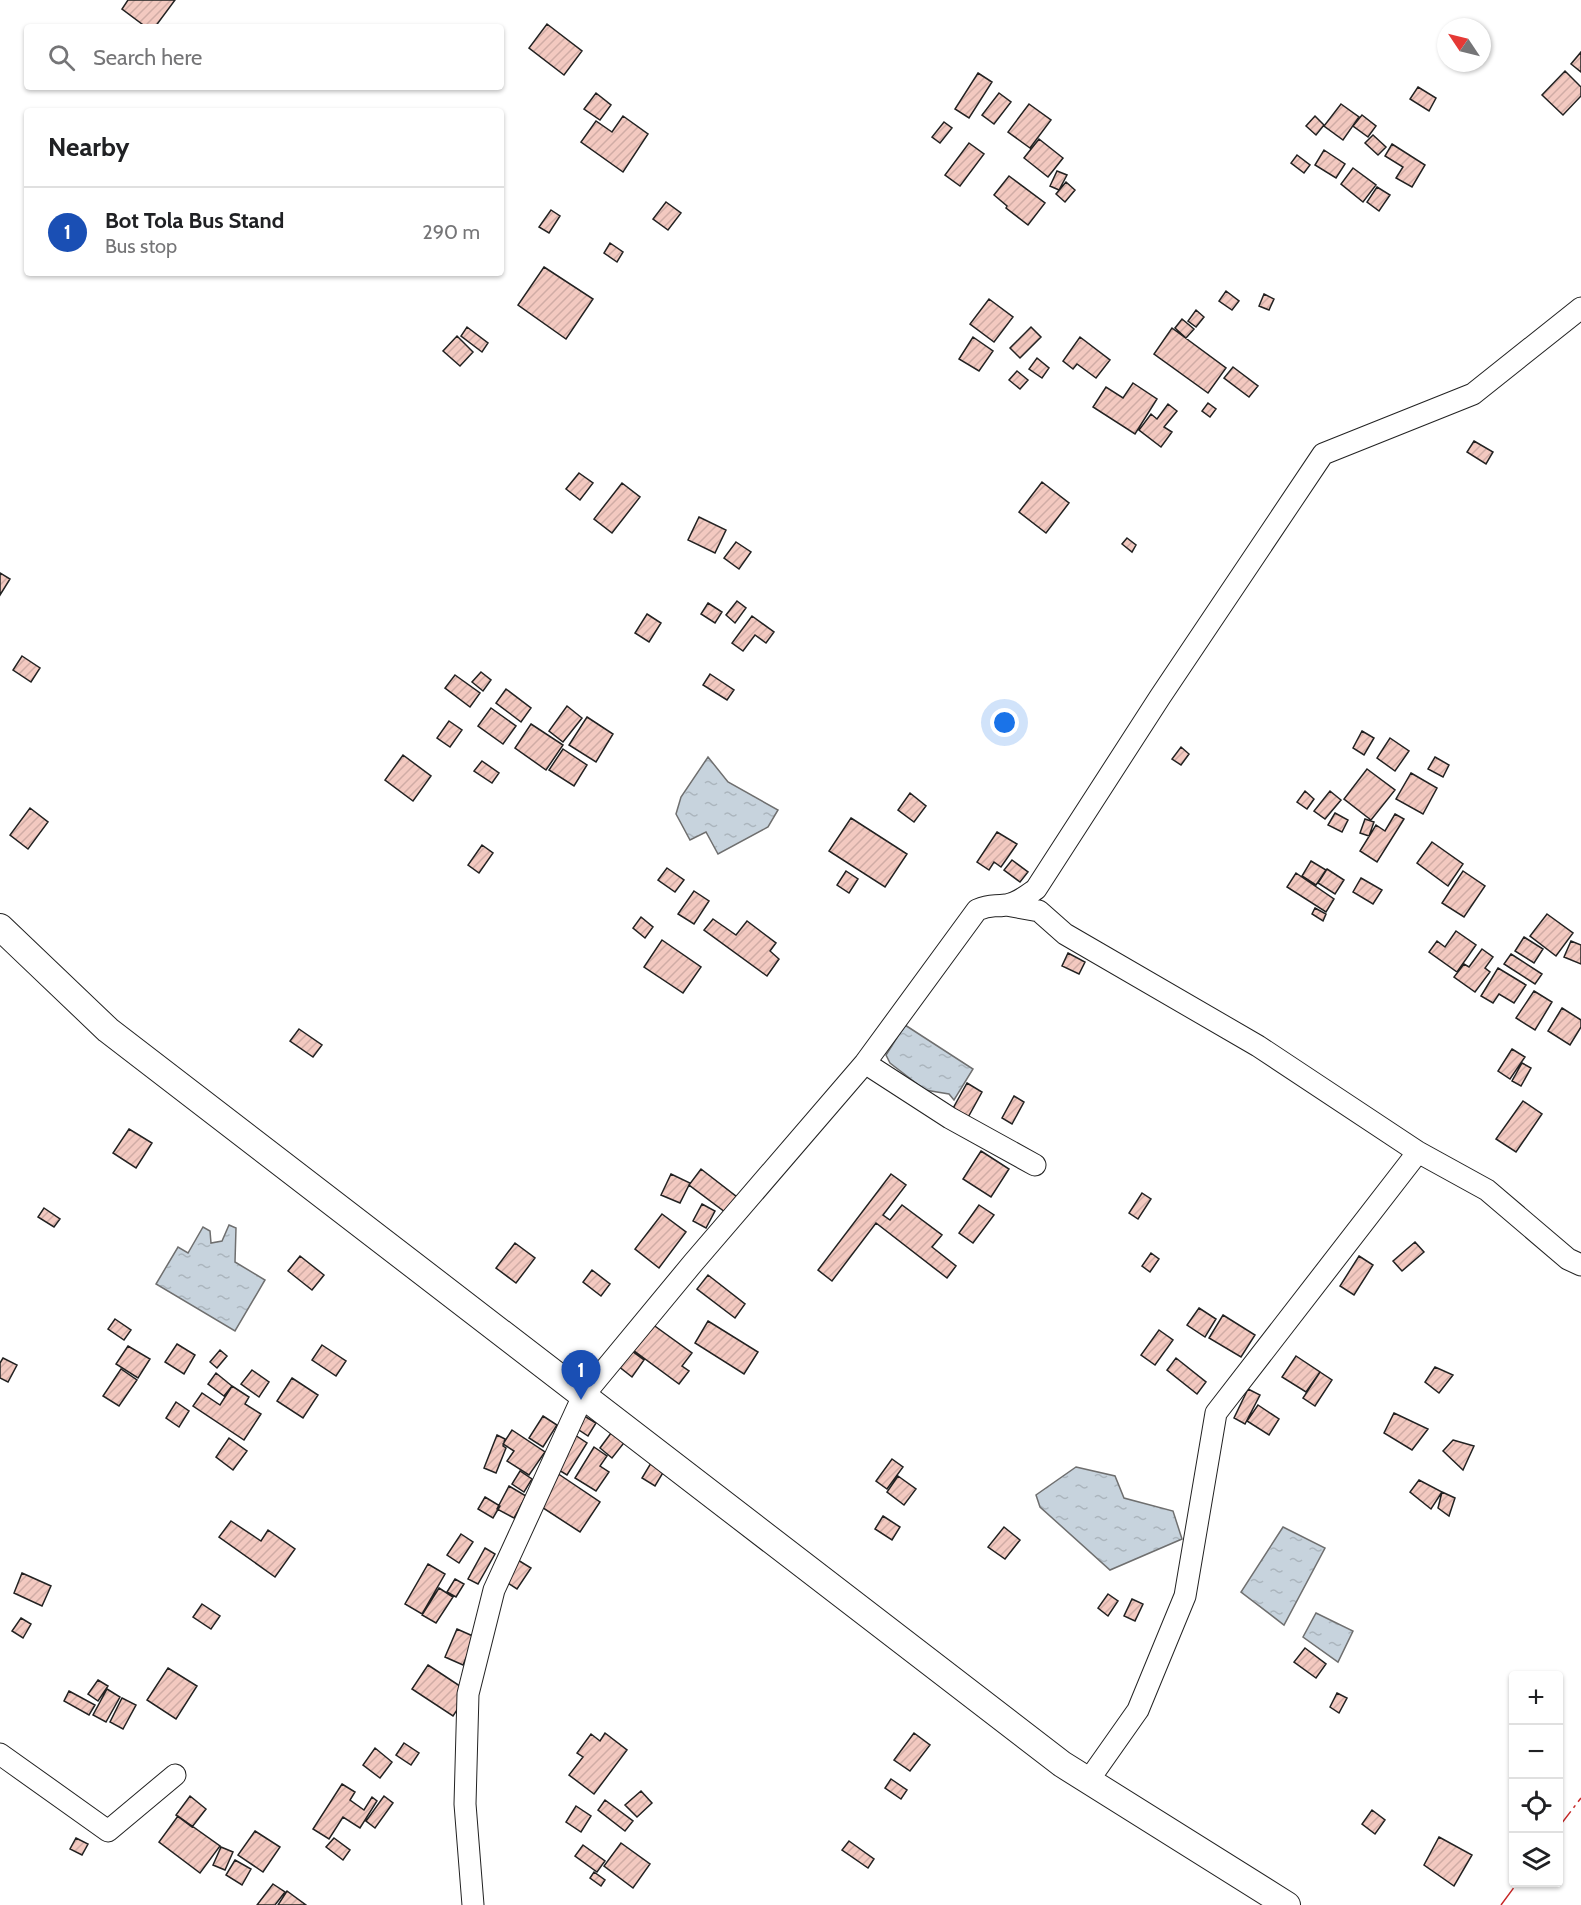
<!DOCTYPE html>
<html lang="en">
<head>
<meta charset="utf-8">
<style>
  :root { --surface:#fff; --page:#f2f2f2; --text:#202124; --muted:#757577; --line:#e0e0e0; --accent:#7c3aed }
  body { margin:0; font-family:Cabin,sans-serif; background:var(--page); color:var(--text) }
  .controls { position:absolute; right:18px; bottom:18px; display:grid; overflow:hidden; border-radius:6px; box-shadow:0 2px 4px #0004 }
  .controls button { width:54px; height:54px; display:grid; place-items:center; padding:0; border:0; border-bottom:2px solid var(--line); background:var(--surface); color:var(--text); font:30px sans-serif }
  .compass { position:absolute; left:1437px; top:18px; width:54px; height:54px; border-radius:50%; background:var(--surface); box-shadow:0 2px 4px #0004; rotate:305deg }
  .you { position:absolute; left:1005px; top:723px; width:21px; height:21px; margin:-15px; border:4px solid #fff; border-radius:50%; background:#1a73e8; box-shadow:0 0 0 9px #1a73e833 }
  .badge { display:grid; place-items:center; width:39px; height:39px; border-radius:50%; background:var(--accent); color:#fff; font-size:20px; font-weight:700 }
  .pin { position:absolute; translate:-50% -50px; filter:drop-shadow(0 2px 3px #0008) }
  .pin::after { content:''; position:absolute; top:32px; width:21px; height:18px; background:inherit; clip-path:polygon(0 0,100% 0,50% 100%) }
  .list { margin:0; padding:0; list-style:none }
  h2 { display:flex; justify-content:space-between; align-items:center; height:78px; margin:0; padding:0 24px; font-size:26px }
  h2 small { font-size:20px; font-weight:400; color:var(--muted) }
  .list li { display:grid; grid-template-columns:39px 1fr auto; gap:18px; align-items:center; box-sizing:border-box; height:90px; padding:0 24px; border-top:2px solid var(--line) }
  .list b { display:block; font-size:22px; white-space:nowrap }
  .list p { margin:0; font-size:20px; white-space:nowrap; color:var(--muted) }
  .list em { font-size:20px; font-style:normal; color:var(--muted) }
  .icon { flex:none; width:33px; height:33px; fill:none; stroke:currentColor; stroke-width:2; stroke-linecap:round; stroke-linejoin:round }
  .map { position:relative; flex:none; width:1581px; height:1905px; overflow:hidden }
  .search { position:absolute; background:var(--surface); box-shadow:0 2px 4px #0004; left:24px; top:24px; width:480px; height:66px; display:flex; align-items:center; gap:15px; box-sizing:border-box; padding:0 21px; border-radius:6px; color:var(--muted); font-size:22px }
  .panel { position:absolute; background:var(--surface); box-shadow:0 2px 4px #0004; left:24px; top:108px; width:480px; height:168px; border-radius:6px }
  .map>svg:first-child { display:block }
  .water { fill:url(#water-ripples); stroke:#6f6f6f; stroke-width:1.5 }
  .building { fill:url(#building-hatch); stroke:#222; stroke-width:1.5 }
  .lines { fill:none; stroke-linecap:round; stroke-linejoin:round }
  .minor-casing { stroke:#222; stroke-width:23 }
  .major-casing { stroke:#222; stroke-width:28 }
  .minor { stroke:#fff; stroke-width:21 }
  .major { stroke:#fff; stroke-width:26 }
  .power { stroke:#c62828; stroke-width:1.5; stroke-dasharray:21 4.5 3 4.5; stroke-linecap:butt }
</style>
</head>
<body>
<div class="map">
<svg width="1581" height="1905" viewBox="0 0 1581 1905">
  <defs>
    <pattern id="water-ripples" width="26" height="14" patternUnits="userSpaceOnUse" patternTransform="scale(1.5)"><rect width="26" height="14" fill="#c7d3dd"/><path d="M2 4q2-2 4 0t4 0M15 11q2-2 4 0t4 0" fill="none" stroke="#abb5bd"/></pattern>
    <pattern id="building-hatch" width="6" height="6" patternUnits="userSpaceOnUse" patternTransform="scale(1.5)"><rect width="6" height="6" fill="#f3c9c0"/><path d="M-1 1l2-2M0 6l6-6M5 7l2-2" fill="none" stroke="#d0aca5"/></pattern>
  </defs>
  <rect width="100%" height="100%" fill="#fff"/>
  <!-- water -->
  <path class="water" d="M708,757l20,25 50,28 -10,17 -50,27 -12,-22 -16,8 -14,-26 5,-17z
    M905,1025l68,44 -19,31 -5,-6 -24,-4 -35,-27 -4,-8z
    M229,1225l7,3 -1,34 30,18 -30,51 -79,-47 22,-37 10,6 15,-26 7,4 1,12 11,-2z
    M1076,1467l39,9 9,22 49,13 9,28 -72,31 -70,-63 -4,-12z
    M1283,1527l42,21 -41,77 -43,-33z
    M1316,1613l37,18 -15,31 -35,-25z"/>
  <!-- building -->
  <path class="building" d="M128,0h47l-20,27h-9l-24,-18z
    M547,24l35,27 -18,24 -35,-27z
    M1581,52v20l-10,-8z
    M1565,71l16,16v9l-18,19 -21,-20z
    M978,73l14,9 -23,36 -14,-9z
    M1418,87l18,11 -7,13 -19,-12z
    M596,93l15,12 -11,15 -16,-11z
    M999,93l12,9 -17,22 -12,-9z
    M1029,104l22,16 -21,28 -22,-16z
    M1341,104l18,13 -16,23 -19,-14z
    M1362,115l14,11 -8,11 -15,-11z
    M623,116l25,18 -25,38 -42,-30 15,-21 16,11z
    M1315,116l9,9 -8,10 -10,-9z
    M944,122l8,6 -12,15 -8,-6z
    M1373,135l13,12 -8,8 -13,-12z
    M1039,139l24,19 -15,19 -24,-19z
    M969,143l15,11 -24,32 -15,-11z
    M1392,144l33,21 -13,22 -16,-9 7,-11 -18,-11z
    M1324,150l21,14 -9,14 -21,-13z
    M1297,155l13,10 -6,8 -13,-10z
    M1353,168l23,17 -13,17 -22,-18z
    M1057,171l10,4 -8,15 -9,-4z
    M1009,176l36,27 -17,22 -22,-17 1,-2 -13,-11z
    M1066,182l9,8 -10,12 -9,-8z
    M1377,187l13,8 -11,16 -12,-9z
    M666,202l15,11 -13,17 -15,-11z
    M551,210l9,6 -11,17 -10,-6z
    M610,243l13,9 -6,10 -13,-9z
    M544,267l49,32 -27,40 -48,-34z
    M1226,291l13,10 -7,9 -13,-9z
    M1264,294l10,5 -5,11 -10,-4z
    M989,299l24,18 -19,25 -24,-18z
    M1196,310l8,7 -8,10 -8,-6z
    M1182,319l12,10 -8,9 -11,-10z
    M467,327l21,16 -6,9 -21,-16z
    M1031,327l10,10 -21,21 -10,-10z
    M1172,328l54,40 -18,25 -54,-39z
    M457,336l16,16 -13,14 -17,-15z
    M973,337l20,14 -14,20 -20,-12z
    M1080,337l30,23 -14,18 -19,-14 -4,5 -10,-8z
    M1037,358l12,10 -7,10 -13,-9z
    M1233,367l25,19 -9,11 -25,-19z
    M1017,371l11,9 -8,9 -11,-9z
    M1133,383l24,16 -22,35 -42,-27 13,-20 17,11z
    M1208,403l8,6 -6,8 -8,-6z
    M1168,404l9,7 -13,16 8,5 -11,15 -22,-17 12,-16 6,5z
    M1474,441l19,11 -7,12 -19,-12z
    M579,473l14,10 -13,17 -14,-11z
    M1042,482l27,21 -23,30 -27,-21z
    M622,483l18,14 -28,36 -18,-14z
    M699,517l27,13 -11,23 -27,-13z
    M1127,538l9,7 -4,7 -10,-8z
    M736,542l15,10 -12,17 -15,-11z
    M0,573l10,6 -10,16z
    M737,601l9,7 -11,15 -9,-8z
    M708,603l14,9 -7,11 -14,-9z
    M647,614l14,9 -12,19 -14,-9z
    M752,616l22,16 -8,11 -11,-8 -12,16 -11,-8z
    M22,656l18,12 -9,14 -18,-12z
    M481,672l10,8 -8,11 -11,-9z
    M710,674l24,16 -7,10 -24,-15z
    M455,675l25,18 -10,14 -25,-19z
    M506,689l25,19 -10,14 -25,-19z
    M567,706l15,12 -19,24 -14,-11z
    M491,708l25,18 -13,18 -25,-18z
    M587,717l26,17 -17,28 -27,-17z
    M449,721l13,9 -12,17 -13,-9z
    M531,724l32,21 -17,25 -31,-22z
    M1362,731l12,7 -10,17 -11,-7z
    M1390,738l19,13 -14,20 -18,-13z
    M1181,747l8,7 -8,11 -9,-6z
    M563,749l24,16 -13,21 -25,-16z
    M403,755l28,21 -18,25 -28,-21z
    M1435,757l14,8 -6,12 -15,-8z
    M482,761l17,12 -7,10 -18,-12z
    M1367,769l28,21 -24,30 -27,-21z
    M1411,773l26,15 -14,26 -27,-15z
    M1305,791l9,8 -7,10 -10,-7z
    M1330,791l11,9 -16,19 -11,-8z
    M910,793l16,13 -12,16 -16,-12z
    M30,808l18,14 -20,27 -18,-14z
    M1335,813l13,7 -6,12 -14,-7z
    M1395,814l9,5 -27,43 -17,-11 16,-26 9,6z
    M851,818l56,36 -22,33 -56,-36z
    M1365,819l9,3 -5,14 -9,-3z
    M997,832l20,12 -16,23 -7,-5 -5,8 -12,-8z
    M1432,842l31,22 -15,22 -31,-23z
    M482,845l11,8 -14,20 -11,-8z
    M1012,860l16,12 -8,10 -16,-12z
    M1311,861l15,9 -10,15 -14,-9z
    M667,868l17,12 -9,12 -17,-12z
    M1327,869l17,11 -9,14 -17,-11z
    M846,871l12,8 -9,14 -12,-8z
    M1463,871l22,15 -21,31 -22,-14z
    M1296,873l38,26 -8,13 -39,-25z
    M1361,878l21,12 -9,14 -20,-12z
    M694,891l15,10 -15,23 -16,-10z
    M1315,908l11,6 -3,7 -11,-7z
    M1547,914l26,19 -17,23 -26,-20z
    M641,917l12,10 -8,11 -12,-10z
    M713,919l23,16 11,-14 29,22 -6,8 9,8 -12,17 -63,-46z
    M1456,931l20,14 -19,27 -28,-20 8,-11 8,6z
    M1524,937l19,12 -9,14 -19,-12z
    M662,940l39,27 -18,26 -39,-26z
    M1571,941l10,4v19l-17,-7z
    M1482,949l11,8 -8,11 5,4 -15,20 -21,-15 10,-13 5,3z
    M1068,953l17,9 -6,12 -17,-8z
    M1511,954l31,20 -7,10 -31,-20z
    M1498,968l28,17 -12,18 -15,-9 -6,9 -12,-7z
    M1534,991l18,11 -17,28 -19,-12z
    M1562,1008l19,12v7l-11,18 -22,-14z
    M299,1029l23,16 -9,12 -23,-16z
    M1512,1049l13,8 -15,22 -12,-8z
    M1522,1063l9,5 -10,18 -9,-5z
    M967,1083l15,9 -16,29 -15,-9z
    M1014,1096l10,6 -12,22 -10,-6z
    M1523,1101l19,13 -26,38 -20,-13z
    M129,1129l23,14 -16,25 -23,-15z
    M981,1151l28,18 -18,28 -28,-18z
    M701,1169l36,28 -12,15 -36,-27z
    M671,1174l19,9 -10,20 -19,-8z
    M891,1174l15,11 -23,30 7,5 12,-15 40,30 -10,12 24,19 -9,12 -71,-55 -44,58 -14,-11z
    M1142,1193l9,6 -13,20 -9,-6z
    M702,1204l13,7 -9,17 -13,-7z
    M979,1205l15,10 -21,28 -14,-10z
    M44,1208l16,11 -6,8 -16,-10z
    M662,1214l24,18 -27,36 -24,-19z
    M1415,1242l9,10 -22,19 -9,-10z
    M515,1243l20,15 -19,25 -20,-15z
    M1151,1253l8,6 -9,13 -8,-6z
    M300,1256l24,19 -12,15 -24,-19z
    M1359,1256l14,9 -19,30 -14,-9z
    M592,1270l18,14 -9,12 -18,-14z
    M708,1275l37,29 -10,14 -38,-29z
    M1199,1308l17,11 -11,18 -18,-12z
    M1223,1315l32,20 -14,22 -32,-19z
    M115,1319l16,11 -7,10 -16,-11z
    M708,1321l50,31 -14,22 -49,-31z
    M652,1324l40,29 -10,13 7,5 -10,13 -46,-34z
    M1159,1330l14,10 -18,25 -14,-10z
    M177,1344l18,11 -11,19 -19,-12z
    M322,1345l24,16 -10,15 -24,-16z
    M128,1346l22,13 -12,19 -22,-14z
    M629,1349l15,11 -12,17 -15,-12z
    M220,1350l7,6 -10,12 -7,-6z
    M1296,1356l24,16 -14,20 -24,-15z
    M3,1358l14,7 -9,17 -8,-4v-15z
    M1176,1358l30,24 -9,12 -30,-24z
    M1435,1367l18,8 -14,18 -14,-11z
    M121,1369l16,11 -18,26 -16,-10z
    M252,1370l17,12 -10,15 -18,-13z
    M1320,1372l12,8 -17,26 -12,-8z
    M216,1373l16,13 -8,10 -16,-12z
    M292,1378l26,17 -15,23 -26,-17z
    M232,1386l17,11 -4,7 16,10 -17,26 -51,-34 9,-13 18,12z
    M1248,1389l12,6 -15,29 -11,-6z
    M176,1402l13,9 -10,16 -13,-9z
    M1258,1405l21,14 -10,16 -22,-14z
    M1394,1413l34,16 -16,21 -28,-17z
    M581,1414l15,9 -8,13 -15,-10z
    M543,1416l14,9 -14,22 -14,-9z
    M614,1429l13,10 -15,19 -12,-10z
    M512,1430l33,22 -16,23 -22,-14 7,-10 -11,-7z
    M572,1433l15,10 -20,32 -15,-9z
    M497,1435l8,4 -2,7 3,2 -10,25 -12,-5z
    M229,1438l18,13 -14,19 -17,-13z
    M1453,1440l21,6 -11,24 -20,-19z
    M594,1447l13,9 -7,10 9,6 -13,19 -21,-13z
    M892,1459l11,8 -16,22 -11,-8z
    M651,1463l13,8 -9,15 -13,-8z
    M520,1471l12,8 -8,13 -12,-8z
    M554,1471l46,31 -20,30 -46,-30z
    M898,1476l18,13 -12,16 -17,-13z
    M1419,1480l23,12 -11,17 -21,-17z
    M509,1486l17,10 -12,22 -17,-9z
    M1442,1492l13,6 -6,18 -11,-8z
    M485,1497l15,9 -7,12 -15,-9z
    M883,1516l17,11 -8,13 -17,-11z
    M231,1521l30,20 7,-11 27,19 -20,28 -56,-40z
    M1004,1527l16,13 -15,19 -17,-12z
    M461,1534l12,8 -14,21 -12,-8z
    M485,1548l10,6 -17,30 -10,-5z
    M513,1557l18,11 -14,21 -17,-11z
    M428,1564l17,10 -23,40 -17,-10z
    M22,1573l29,13 -9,20 -28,-13z
    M455,1579l9,5 -8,13 -9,-5z
    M439,1588l14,9 -17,26 -14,-8z
    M1108,1594l10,7 -10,15 -10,-8z
    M1132,1599l11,5 -8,17 -11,-5z
    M202,1604l18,12 -9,13 -18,-12z
    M21,1618l10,6 -8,14 -11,-7z
    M457,1629l18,8 -12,28 -18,-8z
    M1305,1648l21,16 -10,14 -22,-16z
    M428,1665l41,27 -16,24 -41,-27z
    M168,1668l29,18 -21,33 -29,-19z
    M98,1680l10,6 -10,15 -10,-7z
    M107,1689l13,8 -14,25 -13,-7z
    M69,1691l26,14 -6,10 -25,-14z
    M1337,1693l10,5 -8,15 -9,-6z
    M122,1698l14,7 -13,24 -13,-7z
    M605,1733l22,17 -33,44 -25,-19 14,-18 -6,-4 14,-19 9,7z
    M914,1733l16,12 -20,26 -16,-11z
    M404,1743l15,10 -8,12 -15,-10z
    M375,1748l17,14 -12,16 -17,-13z
    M891,1779l16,11 -6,9 -16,-11z
    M342,1784l13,8 -5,8 14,10 8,-13 5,4 -17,27 -17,-11 -14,22 -16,-10z
    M641,1791l11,12 -15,14 -12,-12z
    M190,1796l16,13 -14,18 -16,-12z
    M384,1796l9,7 -18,25 -9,-7z
    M605,1800l28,21 -8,10 -27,-21z
    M576,1806l15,10 -10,16 -15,-10z
    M1372,1810l13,10 -10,14 -13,-10z
    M178,1816l42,30 -20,27 -41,-31z
    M255,1831l25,16 -17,25 -25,-17z
    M1439,1837l33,18 -18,31 -30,-21z
    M76,1838l12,6 -6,11 -12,-6z
    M334,1838l16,12 -7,10 -17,-13z
    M849,1841l25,18 -6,9 -26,-18z
    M621,1843l29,21 -17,24 -29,-22z
    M583,1845l22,16 -8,11 -22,-16z
    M221,1847l12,5 -8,18 -12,-5z
    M235,1860l16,9 -9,16 -16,-10z
    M594,1872l11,8 -4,6 -11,-8z
    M273,1884l12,8 -10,13h-18z
    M287,1891l19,14h-28z"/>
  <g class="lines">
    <defs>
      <path id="minor" d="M1006,905l33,6 26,23 193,112 160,106 69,38 81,69 13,6
        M865,1063l85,55 85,47
        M0,1754l108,77 67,-56
        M1088,1781l50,-71 47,-114 31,-183 202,-261
        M473,1905l-8,-101 3,-110 26,-104 89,-194 110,-133 172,-200 112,-153c14,-6 15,-3 29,-5 12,-2 20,-9 30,-16l124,-192 163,-243 150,-60 108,-86"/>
      <path id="major" d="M0,927l108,103 954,734 225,141"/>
    </defs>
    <!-- minor casing -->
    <use href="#minor" class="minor-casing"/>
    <!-- major casing -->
    <use href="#major" class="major-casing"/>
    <!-- minor -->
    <use href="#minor" class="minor"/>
    <!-- major -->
    <use href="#major" class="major"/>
    <!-- power -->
    <path class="power" d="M1558,1828l23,-30
      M1501,1905l17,-23"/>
  </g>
</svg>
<div class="controls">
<button>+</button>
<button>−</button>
<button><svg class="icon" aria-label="locate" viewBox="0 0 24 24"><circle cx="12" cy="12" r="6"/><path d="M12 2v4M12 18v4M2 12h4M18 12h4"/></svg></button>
<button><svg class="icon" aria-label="layers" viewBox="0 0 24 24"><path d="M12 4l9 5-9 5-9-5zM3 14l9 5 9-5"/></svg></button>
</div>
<svg class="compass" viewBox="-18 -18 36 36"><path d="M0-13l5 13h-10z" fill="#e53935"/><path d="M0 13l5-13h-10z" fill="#757577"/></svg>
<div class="you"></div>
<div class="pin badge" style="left:581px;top:1400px;background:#1a4fb4">1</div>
<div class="search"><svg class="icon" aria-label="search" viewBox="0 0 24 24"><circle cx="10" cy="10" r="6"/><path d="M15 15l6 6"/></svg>Search here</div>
<section class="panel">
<h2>Nearby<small></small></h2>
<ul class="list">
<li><span class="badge" style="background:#1a4fb4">1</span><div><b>Bot Tola Bus Stand</b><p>Bus stop</p></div><em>290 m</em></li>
</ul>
</section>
</div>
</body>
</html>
